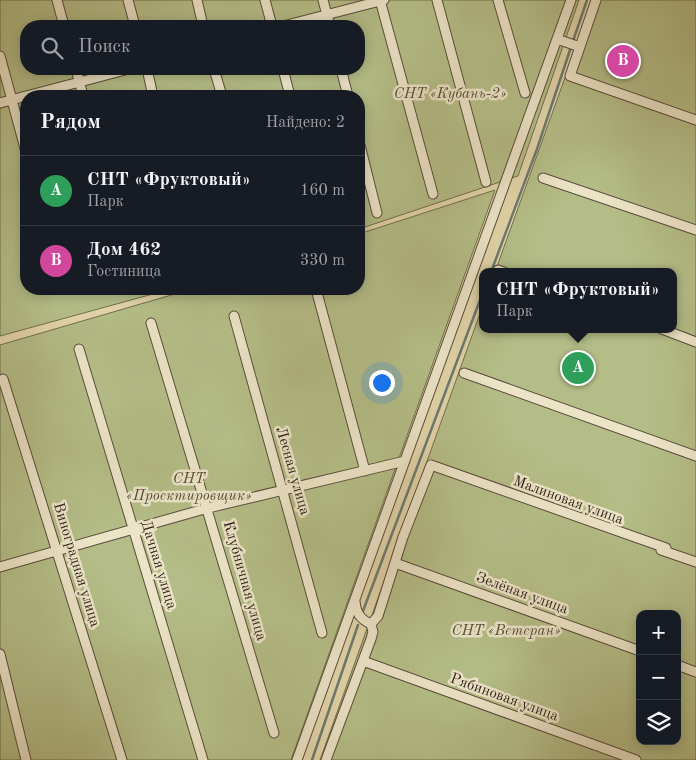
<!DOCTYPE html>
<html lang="ru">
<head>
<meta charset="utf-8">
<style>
  :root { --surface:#171b24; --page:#20242c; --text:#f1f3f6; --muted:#9ea1a6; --line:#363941; --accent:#c59692 }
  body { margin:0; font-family:"Old Standard TT",serif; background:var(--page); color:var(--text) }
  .controls { position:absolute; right:15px; bottom:15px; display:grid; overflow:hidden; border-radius:10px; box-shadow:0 2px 12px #0003 }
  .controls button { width:45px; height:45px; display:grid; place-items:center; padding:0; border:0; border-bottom:1px solid var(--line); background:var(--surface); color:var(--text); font:25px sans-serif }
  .you { position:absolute; left:381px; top:382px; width:18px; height:18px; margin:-12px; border:4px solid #fff; border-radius:50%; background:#1a73e8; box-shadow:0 0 0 8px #1a73e833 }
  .badge { display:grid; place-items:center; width:32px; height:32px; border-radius:50%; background:var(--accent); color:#fff; font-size:16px; font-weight:700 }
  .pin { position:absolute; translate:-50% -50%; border:2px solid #fff; box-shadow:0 1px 5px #0006 }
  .popup { position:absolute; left:479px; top:268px; width:198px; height:65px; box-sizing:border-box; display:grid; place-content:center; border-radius:10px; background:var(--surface); filter:drop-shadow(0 1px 4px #0005); font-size:16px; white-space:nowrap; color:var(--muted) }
  .popup b { font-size:19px; color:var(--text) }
  .popup::after { content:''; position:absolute; left:50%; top:100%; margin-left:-10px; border:10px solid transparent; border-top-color:var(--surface) }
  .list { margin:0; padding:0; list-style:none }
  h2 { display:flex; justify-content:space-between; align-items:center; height:65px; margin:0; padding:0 20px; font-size:21px }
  h2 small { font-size:16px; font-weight:400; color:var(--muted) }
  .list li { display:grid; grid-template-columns:32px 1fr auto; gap:15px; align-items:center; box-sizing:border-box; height:70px; padding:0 20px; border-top:1px solid var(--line) }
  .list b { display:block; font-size:19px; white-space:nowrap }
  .list p { margin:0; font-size:16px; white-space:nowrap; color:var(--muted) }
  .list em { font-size:16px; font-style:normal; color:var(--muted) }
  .icon { flex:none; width:28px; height:28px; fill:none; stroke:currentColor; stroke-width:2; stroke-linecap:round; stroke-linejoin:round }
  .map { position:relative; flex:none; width:696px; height:760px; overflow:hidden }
  .search { position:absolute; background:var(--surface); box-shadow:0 2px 12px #0003; left:20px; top:20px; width:345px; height:55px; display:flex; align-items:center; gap:12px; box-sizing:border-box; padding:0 18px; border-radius:20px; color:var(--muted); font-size:19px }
  .panel { position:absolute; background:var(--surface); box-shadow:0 2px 12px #0003; left:20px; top:90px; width:345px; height:205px; border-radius:20px }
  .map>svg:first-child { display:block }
  .green { fill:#b4bd87; stroke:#706e4e; fill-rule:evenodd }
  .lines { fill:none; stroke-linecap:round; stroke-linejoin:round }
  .stream { stroke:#6b7a71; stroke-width:2.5 }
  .minor-casing { stroke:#5a4c3b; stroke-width:11 }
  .minor { stroke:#ece4c7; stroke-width:9 }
  .labels { text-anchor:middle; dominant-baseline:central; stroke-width:5; stroke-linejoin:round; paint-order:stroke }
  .park-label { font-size:15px; font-style:italic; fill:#554e38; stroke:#ece4c7 }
  .street-label { font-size:15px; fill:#2c1e16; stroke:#ece4c7 }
</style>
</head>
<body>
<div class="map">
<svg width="696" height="760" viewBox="0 0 696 760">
  <rect width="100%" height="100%" fill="#e2d5a9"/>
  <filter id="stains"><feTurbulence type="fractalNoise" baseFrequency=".004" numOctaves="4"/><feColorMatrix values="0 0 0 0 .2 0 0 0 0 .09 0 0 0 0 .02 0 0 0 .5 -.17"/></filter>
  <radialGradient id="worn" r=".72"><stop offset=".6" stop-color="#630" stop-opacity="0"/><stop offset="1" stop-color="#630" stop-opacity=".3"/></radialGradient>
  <!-- green -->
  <path class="green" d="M0,0h579l-61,176 -159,53v-133h-333v193h145l-171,47zM26,26h333v43h-333z
    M593,0h103v760h-376l163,-455v24h190v-57h-178zM640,614h37v127h-37z
    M495,190l-204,570h-291v-415l192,-56h167v-55z"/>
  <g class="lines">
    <!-- stream -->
    <path class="stream" d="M573,41l14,-41
      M491,272l46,-123 34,-102
      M363,611l120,-319
      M312,760l46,-135"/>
    <defs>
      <path id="minor" d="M57,0l7,26
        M128,0l7,26
        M197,0l6,26
        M265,0l7,26
        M323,0l7,26
        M380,0l53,194
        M437,0l49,182
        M498,0l27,93
        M596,0l-26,76 126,44
        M283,26l101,-26
        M557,39l23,8
        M0,56l26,96
        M76,69l7,27
        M147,69l6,27
        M214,69l8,27
        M283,69l7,27
        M341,69l7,27
        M0,103l129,-34
        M359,141l18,72
        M543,178l153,52
        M498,270l6,2
        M316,289l49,182
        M234,316l88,317
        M151,323l123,410
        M662,329l34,13
        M79,349l124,411
        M464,373l232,83
        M3,379l119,381
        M661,550l35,12
        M395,563l245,88
        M0,567l208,-59 197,-47
        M355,601c1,12 5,18 16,23
        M0,654l26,106
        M363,661l273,99
        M677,665l19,7
        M297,760l274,-760
        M326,760l45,-121 2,-7 -2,-8 7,-8 25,-79 28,-72 235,83"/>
    </defs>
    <!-- minor casing -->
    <use href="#minor" class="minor-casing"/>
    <!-- minor -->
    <use href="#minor" class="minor"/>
  </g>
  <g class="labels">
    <!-- park labels -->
    <g class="park-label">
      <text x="450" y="94">СНТ «Кубань-2»</text>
      <text x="189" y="479">СНТ<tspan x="189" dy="17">«Проектировщик»</tspan></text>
      <text x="506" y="631">СНТ «Ветеран»</text>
    </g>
    <!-- street labels -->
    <g class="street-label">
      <text transform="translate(292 471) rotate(74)">Лесная улица</text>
      <text transform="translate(568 501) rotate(20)">Малиновая улица</text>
      <text transform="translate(76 565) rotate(73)">Виноградная улица</text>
      <text transform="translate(158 565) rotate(73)">Дачная улица</text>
      <text transform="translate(244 581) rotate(74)">Клубничная улица</text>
      <text transform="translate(522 594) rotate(20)">Зелёная улица</text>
      <text transform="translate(504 698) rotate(20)">Рябиновая улица</text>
    </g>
  </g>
  <rect width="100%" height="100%" filter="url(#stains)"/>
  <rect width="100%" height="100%" fill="url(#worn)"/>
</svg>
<div class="controls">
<button>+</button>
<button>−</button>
<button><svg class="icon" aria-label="layers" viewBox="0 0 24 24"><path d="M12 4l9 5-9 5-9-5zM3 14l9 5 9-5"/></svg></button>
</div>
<div class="you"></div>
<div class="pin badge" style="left:578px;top:368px;background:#2e9e5b">A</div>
<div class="popup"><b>СНТ «Фруктовый»</b>Парк</div>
<div class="pin badge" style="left:623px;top:61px;background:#d1479c">B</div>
<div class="search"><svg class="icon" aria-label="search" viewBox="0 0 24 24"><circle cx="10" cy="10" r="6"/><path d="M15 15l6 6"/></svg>Поиск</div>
<section class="panel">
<h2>Рядом<small>Найдено: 2</small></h2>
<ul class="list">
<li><span class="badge" style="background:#2e9e5b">A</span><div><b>СНТ «Фруктовый»</b><p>Парк</p></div><em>160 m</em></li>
<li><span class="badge" style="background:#d1479c">B</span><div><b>Дом 462</b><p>Гостиница</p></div><em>330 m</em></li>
</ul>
</section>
</div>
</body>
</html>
